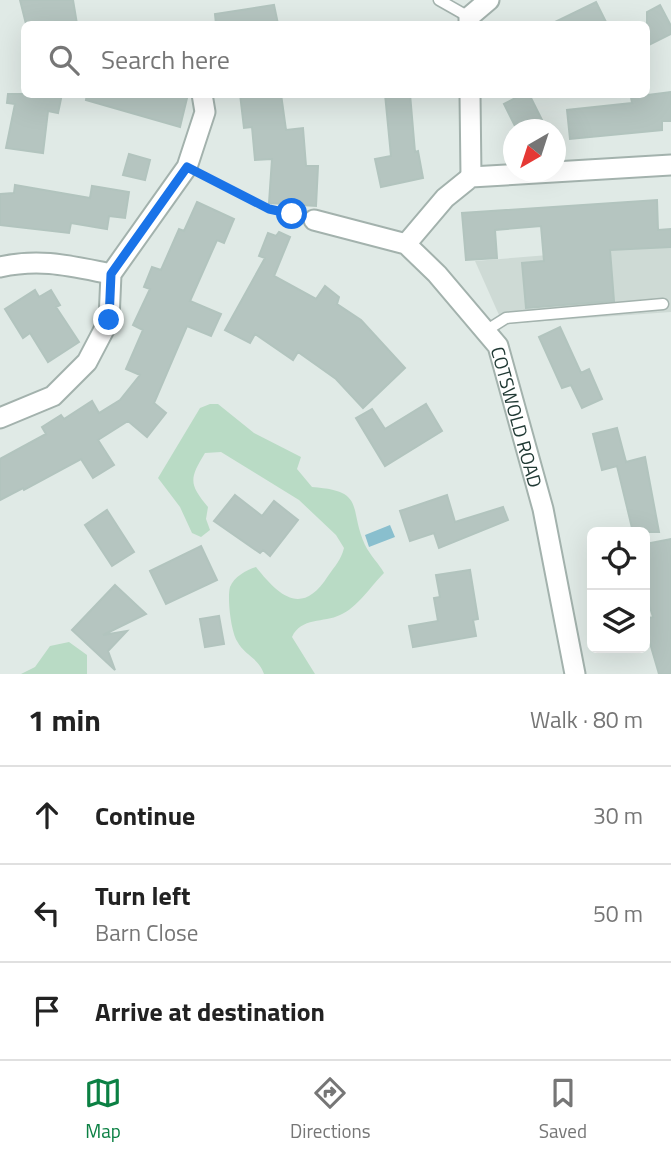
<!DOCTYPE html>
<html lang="en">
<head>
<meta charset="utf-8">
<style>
  :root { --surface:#fff; --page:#f6f6f6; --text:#222; --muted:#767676; --line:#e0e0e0; --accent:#0b8043 }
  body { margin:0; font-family:"Titillium Web",sans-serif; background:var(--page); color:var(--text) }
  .controls { position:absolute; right:21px; bottom:21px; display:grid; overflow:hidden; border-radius:10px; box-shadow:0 7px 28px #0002 }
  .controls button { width:63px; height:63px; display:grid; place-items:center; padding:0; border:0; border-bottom:2px solid var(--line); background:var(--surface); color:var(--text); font:35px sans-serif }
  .compass { position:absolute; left:503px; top:119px; width:63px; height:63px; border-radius:50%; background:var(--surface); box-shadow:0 7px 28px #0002; rotate:219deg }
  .stop { position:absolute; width:21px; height:21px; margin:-16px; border:5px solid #1a73e8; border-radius:50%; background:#fff }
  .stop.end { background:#1a73e8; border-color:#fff; box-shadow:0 2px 7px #0008 }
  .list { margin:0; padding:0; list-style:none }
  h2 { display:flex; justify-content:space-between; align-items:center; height:91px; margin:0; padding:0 28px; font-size:30px }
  h2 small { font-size:23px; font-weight:400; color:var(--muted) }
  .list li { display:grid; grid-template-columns:46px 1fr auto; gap:21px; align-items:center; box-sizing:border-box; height:98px; padding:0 28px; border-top:2px solid var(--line) }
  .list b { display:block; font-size:26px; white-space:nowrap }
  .list p { margin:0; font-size:23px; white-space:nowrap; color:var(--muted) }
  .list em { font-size:23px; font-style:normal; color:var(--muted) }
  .icon { flex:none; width:38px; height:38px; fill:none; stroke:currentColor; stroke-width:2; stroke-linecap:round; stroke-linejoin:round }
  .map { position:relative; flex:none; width:671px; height:674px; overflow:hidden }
  .search { position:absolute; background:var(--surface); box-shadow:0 7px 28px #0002; left:21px; right:21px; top:21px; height:77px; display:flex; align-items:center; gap:18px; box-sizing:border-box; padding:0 24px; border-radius:10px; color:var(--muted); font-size:26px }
  .sheet { height:385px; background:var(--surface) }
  nav { display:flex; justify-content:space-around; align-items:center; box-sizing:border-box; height:98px; border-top:2px solid var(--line); background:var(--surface); font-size:19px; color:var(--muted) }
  nav a { display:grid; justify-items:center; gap:4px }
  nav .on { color:var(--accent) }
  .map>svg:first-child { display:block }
  .built { fill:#cedad5 }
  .green { fill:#b9dbc5 }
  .water { fill:#89bfce }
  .building { fill:#b5c5c0; stroke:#b2c4be; stroke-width:2 }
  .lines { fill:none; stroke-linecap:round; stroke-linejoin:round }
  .service-casing { stroke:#a3b2ad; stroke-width:13 }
  .minor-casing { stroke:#a3b2ad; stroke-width:23 }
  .path { stroke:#81ada2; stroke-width:4.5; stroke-dasharray:3.5 5; stroke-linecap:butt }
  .service { stroke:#fff; stroke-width:10 }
  .minor { stroke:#fff; stroke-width:19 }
  .route { stroke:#1a73e8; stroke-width:9 }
  .labels { text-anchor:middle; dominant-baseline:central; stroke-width:7; stroke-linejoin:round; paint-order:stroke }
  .street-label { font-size:19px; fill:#213a35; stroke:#f0f7f4 }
</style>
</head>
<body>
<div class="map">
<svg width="671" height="674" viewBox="0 0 671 674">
  <rect width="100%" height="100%" fill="#e0eae6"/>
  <!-- built -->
  <path class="built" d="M671,245v67l-168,12 -28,-63z"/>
  <!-- green -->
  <path class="green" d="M210,404h8l36,29 47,24 -4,12 15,18c55,4 36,21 53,58 5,10 14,19 19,28 -13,13 -27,35 -44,42 -16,8 -39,2 -48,22l23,37h-51c-6,-17 -19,-18 -27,-33 -6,-10 -10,-43 -7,-54 4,-10 16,-17 26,-20 23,29 46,50 72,9 7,-10 13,-16 16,-28l-8,-13 -37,-35 -78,-48 -16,1c-16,26 -16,31 3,54l-2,12 4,11 -9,7 -9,-4 -12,-26 -22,-29 42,-70z
    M69,642l18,13v19h-66l14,-7 15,-21z"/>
  <!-- water -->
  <path class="water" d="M390,525l5,12 -26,10 -4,-12z"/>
  <!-- building -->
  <path class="building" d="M20,0h53l4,24h-51z
    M596,2l11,22h-56z
    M274,5l4,19h-62l-1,-10z
    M660,5l11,21v8l-24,12v-34z
    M671,92v29h-9v9l-92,9 -3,-29 65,-7 -1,-6z
    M8,94h54l-4,19 -10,-2 -5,42 -37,-5 9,-44 -8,-1z
    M87,94h101l-8,33 -94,-27z
    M240,94h41l5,36 17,-2 3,38h12l-2,40 -47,-3 3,-44 -17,1 -3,-33 -8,1z
    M385,94h25l5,58 3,-1 5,27 -42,9 -6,-28 16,-3z
    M523,94h6l18,36h-30l-13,-26z
    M129,154l21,6 -5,20 -22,-5z
    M15,185l75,13 2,-12 37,6 -4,26 -16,-2 -2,13 -36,-6 -2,10 -69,-8v-31l14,-1z
    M657,200l1,30 13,-1v18l-61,3 4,51 -88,7 -4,-45 22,-2 -3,-35 -46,4 2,28 -31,2 -4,-47z
    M197,202l37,17 -10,24 -7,-3 -27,61 31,13 -10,22 -24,-10 -33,77 12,10 -19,24 -19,-16 -30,19 16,25 -21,13 -12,-19 -57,31 -1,-2 -23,12v-41l46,-25 -4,-7 19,-12 3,4 28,-18 7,12 21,-13 20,-25 -14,-6 17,-39 -10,-5 17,-36 -6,-2 8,-20 9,3 18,-41 5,2z
    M279,232l11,5 -16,39 42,23 9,-13 14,11 -2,7 24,16 44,48 -42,40 -27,-29 -38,-27 -5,8 -38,-26 -5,9 -25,-13 40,-72 -6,-2 9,-23 8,3z
    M35,290l4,7 12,-7 9,15 -4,2 23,35 -31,20 -18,-29 -7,5 -18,-29z
    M560,327l21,46 8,-4 13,30 -20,9 -11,-23 -9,3 -23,-51z
    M426,404l16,27 -57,35 -29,-48 16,-9 13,20z
    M617,428l9,34 19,-5 14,75h-26l-16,-66 -15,4 -9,-36z
    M235,495l27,21 12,-15 24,19 -28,36 -7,-6 -3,3 -46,-32z
    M447,495l8,27 48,-15 5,13 -69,28 -5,-15 -24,8 -10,-30z
    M107,510l27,42 -22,14 -27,-41z
    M671,539v135h-12l-14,-48v-7l8,-2 -8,-26v-47z
    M201,546l16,34 -51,24 -16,-33z
    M470,570l8,49 -5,1 3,16 -63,11 -4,-21 29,-5 -4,-23 6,-1 -4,-22z
    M115,585l31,29 -43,21 24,-4 -19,20 7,19 -43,-40z
    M219,616l5,28 -19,3 -5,-28z"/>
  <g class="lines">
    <defs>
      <path id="service" d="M439,0l30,17
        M487,330l19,-12 157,-14"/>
      <g id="minor">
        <path d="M469,24v-7l20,-17"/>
        <path d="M470,94l1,83"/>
        <path id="s1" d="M314,220l92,24 31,30 61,72 45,163 32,165"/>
        <path d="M406,244l39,-46 26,-21 200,-12"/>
        <path d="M0,267c41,-9 70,-1 111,7"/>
        <path d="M0,418l53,-22 34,-34 22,-42 2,-46 76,-107 18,-55 -3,-18"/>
      </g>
    </defs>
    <!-- service casing -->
    <use href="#service" class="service-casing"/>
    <!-- minor casing -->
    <use href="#minor" class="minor-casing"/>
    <!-- path -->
    <path class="path" d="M202,175l67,34 28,7"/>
    <!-- service -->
    <use href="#service" class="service"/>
    <!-- minor -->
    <use href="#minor" class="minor"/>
  </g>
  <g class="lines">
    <!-- route -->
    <path class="route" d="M109,320l2,-46 76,-107 82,42 23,5"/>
  </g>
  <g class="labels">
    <!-- street labels -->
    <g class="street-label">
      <text stroke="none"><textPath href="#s1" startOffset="306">COTSWOLD ROAD</textPath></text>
    </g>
  </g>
</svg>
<div class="controls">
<button><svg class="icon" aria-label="locate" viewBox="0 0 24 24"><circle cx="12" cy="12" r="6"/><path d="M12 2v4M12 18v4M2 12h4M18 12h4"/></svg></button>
<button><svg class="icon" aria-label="layers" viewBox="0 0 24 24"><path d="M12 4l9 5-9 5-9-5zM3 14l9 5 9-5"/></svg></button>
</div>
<svg class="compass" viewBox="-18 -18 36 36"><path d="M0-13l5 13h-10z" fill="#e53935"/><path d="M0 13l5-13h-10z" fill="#767676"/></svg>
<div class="stop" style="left:292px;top:214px"></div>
<div class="stop end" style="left:109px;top:320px"></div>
<div class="search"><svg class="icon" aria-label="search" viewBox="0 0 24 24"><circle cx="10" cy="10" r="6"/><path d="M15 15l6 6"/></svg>Search here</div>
</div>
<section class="sheet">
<h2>1 min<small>Walk · 80 m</small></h2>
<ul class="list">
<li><svg class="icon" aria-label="ahead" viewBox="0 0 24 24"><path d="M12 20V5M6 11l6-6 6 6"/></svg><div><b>Continue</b></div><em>30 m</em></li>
<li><svg class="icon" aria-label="left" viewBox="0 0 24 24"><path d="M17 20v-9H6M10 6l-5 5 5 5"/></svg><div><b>Turn left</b><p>Barn Close</p></div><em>50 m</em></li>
<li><svg class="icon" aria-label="arrive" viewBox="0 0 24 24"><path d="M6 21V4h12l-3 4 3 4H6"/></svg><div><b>Arrive at destination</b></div></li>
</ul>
</section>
<nav>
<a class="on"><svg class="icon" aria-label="map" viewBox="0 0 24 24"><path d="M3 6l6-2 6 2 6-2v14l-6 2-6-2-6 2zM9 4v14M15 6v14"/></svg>Map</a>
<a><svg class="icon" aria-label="directions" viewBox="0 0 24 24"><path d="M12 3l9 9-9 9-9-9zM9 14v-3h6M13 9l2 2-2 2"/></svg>Directions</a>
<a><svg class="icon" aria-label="saved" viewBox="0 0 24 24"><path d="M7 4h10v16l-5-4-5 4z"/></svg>Saved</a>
</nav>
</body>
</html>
